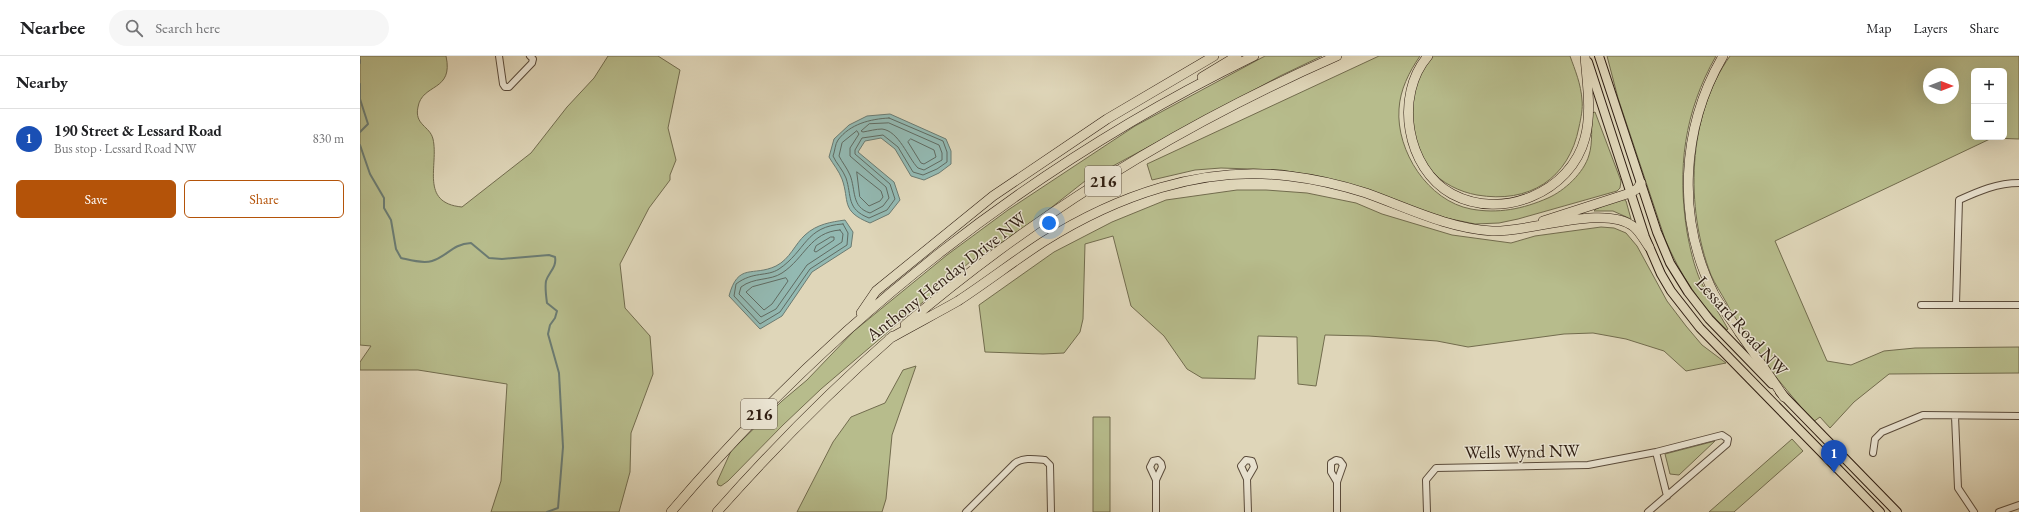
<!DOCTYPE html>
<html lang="en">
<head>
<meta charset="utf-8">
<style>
  :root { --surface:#fff; --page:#f6f6f6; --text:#202124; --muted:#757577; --line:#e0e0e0; --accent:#b45309 }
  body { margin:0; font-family:"EB Garamond",serif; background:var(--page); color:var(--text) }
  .controls { position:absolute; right:12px; top:12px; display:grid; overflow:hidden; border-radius:6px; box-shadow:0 4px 16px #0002 }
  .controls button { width:36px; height:36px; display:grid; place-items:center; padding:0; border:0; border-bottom:1px solid var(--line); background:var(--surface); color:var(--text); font:20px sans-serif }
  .compass { position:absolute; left:1563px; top:12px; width:36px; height:36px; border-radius:50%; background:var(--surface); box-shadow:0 4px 16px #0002; rotate:90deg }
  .you { position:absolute; left:689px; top:167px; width:14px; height:14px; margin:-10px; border:3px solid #fff; border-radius:50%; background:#1a73e8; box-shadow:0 0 0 6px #1a73e833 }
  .badge { display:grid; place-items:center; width:26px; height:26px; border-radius:50%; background:var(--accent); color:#fff; font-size:13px; font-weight:700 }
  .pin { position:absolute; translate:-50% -33px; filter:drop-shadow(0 1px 2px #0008) }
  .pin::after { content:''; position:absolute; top:21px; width:14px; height:12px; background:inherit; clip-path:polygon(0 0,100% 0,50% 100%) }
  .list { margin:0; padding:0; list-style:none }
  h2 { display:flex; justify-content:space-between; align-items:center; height:52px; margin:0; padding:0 16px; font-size:17px }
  h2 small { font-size:13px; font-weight:400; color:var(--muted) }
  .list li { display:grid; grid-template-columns:26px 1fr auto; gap:12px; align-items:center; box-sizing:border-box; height:60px; padding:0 16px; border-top:1px solid var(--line) }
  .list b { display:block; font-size:15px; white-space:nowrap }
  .list p { margin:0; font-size:13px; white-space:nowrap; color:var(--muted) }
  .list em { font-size:13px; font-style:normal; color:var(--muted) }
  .actions { display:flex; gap:8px; padding:12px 16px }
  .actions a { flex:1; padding:9px 0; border:1px solid var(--accent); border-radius:6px; text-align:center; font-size:14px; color:var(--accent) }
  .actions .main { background:var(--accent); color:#fff }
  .icon { flex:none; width:22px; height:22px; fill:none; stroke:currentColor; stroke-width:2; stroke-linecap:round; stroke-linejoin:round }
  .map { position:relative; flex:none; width:1659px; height:456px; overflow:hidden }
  header { display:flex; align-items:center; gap:24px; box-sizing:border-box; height:56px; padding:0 20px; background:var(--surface); border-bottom:1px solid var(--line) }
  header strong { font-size:19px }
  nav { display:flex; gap:22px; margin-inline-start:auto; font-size:14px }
  .search { width:280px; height:36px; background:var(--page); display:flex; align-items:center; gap:10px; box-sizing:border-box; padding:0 14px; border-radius:22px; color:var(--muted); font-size:15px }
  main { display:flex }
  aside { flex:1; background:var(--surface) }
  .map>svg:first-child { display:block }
  .green { fill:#b7bc8c; stroke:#726c4e; fill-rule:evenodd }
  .water { fill:#93b9b2; stroke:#6b7b72 }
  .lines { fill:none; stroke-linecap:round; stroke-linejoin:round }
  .shore { stroke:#606b62; stroke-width:1 }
  .stream { stroke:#6b7b72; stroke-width:2 }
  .minor-casing { stroke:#5a4b3b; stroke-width:8 }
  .major-casing { stroke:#2e1d11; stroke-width:10 }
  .highway-casing { stroke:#2e1d11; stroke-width:10 }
  .minor { stroke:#eae4d2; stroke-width:6 }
  .major { stroke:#dfd6b9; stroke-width:8 }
  .highway { stroke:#dfd6b9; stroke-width:9 }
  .labels { text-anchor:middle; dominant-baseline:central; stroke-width:3; stroke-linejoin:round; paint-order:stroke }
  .shield { fill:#eae4d2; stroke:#66594b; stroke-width:1 }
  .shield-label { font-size:17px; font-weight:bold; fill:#2e1d11 }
  .street-label { font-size:18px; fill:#2e1d11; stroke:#eae4d2 }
</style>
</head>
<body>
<header>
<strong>Nearbee</strong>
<div class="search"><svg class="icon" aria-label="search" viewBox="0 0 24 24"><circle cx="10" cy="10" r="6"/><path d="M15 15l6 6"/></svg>Search here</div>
<nav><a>Map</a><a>Layers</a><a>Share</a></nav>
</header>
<main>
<aside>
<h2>Nearby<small></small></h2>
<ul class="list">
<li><span class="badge" style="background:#1a4fb4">1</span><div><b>190 Street &amp; Lessard Road</b><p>Bus stop · Lessard Road NW</p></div><em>830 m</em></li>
</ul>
<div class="actions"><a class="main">Save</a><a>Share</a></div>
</aside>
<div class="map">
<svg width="1659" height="456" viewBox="0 0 1659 456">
  <rect width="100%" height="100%" fill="#dfd6b9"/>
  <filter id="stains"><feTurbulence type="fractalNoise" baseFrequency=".005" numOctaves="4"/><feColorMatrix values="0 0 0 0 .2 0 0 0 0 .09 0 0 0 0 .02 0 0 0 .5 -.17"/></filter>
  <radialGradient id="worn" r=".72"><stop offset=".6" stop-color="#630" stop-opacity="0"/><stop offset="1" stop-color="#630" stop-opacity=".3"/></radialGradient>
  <!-- green -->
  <path class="green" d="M0,0h86c8,36 -24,27 -28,51 -4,18 12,19 15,32 6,26 -14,64 29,68l69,-54 36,-46 27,-29 14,-22h50l22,14 -12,58 8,32 -6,15v5l-21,28 -29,56 5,44 25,28 3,38 -22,59 -1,39 -11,40h-128l10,-31 6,-97 -89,-14h-58v-8l11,-16 -11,-1z
    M905,0h57l-42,20 -195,105 -66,52 -48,28 -150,128 -38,36 -55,56 -7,5 -3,-1 -1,-3 14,-31 51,-50 25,-21 47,-49 93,-76 61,-45 127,-84z
    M1019,0h41c-11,16 -20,34 -21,53 -3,42 29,92 72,100 27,5 52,0 77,-11 16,-7 36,-25 41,-43 4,-12 2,-29 3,-42l3,-1 26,69 -1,7 -3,3 -99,28 -19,4 -24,1 -29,-6 -137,-43 -28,-5 -60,-2 -26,2 -43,10 -5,-16z
    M1070,0h140c5,14 11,28 12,44 1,8 -1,18 -3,27 -10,52 -50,77 -102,68 -17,-3 -36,-12 -47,-26 -5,-6 -8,-14 -11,-21 -14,-30 -6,-65 11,-92z
    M1247,0h109c-32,56 -39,113 -29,176 3,16 7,35 14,50 8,16 18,31 27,47l-1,1c-28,-26 -47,-56 -62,-91l-47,-141z
    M1370,0h289v83l-27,-1 -217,103 52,120 24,4 33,-14 31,-3 104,-1v26l-130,1 -35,28 -24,26 -10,-11 -7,5c-22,-28 -48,-56 -68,-86 -7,-11 -13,-23 -19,-34 -5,-9 -11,-18 -15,-27 -26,-67 -24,-159 19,-219zM1614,15h30v66h-30zM1569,18h24v24h-24z
    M877,134h29l41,3 49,10 26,11 70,21 59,8 24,-7 66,-9 13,1 12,5 11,13 30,55 19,25 16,19 24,18 -40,8 -22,-20 -38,-12 -33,-6 -29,1 -96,13 -31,-6 -68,-5 -44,-1 -9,51 -18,-2 -1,-47 -39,-1 -3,43 -53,-1 -15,-9 -23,-33 -33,-30 -18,-70 -28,8 -2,75 -3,13 -16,21 -21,1 -58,-2 -6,-47 75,-53 58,-30 54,-22z
    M1262,142l4,3 5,18 -18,-8h-19l2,-2z
    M556,310l-24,69 -6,64 -4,13h-85l36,-70 18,-25 34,-14 18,-33z
    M733,361h17v95h-17z
    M1432,383l11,12 -69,61h-25z
    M1355,385l-36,34 -9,-1 -5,-20z"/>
  <!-- water -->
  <path class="water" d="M530,58l56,25 5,12v13l-12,9 -15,7 -13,-4 -16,-27 -14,-11 -16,3 -7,11 36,30 6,18 -11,14 -19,9c-30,-12 -20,-22 -28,-44 -3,-8 -9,-15 -13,-22l5,-18 15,-14 18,-9z
    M485,164l8,12 -2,15 -39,25 -30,44 -22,13 -31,-33c9,-34 24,-19 47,-30 14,-7 19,-22 29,-31 12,-11 26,-13 40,-15z"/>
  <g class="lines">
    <!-- shore -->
    <path class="shore" d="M529,62l54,23 4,11v10l-10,7 -14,6 -10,-3 -15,-25 -15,-12 -21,3 -7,12v4l35,30 5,15 -8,11 -18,8c-23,-9 -17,-22 -23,-40 -3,-8 -10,-15 -13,-22 2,-5 2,-12 5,-16 12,-16 32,-21 51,-22z
      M529,67l50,22 3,8v7l-18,10 -6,-2c-10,-10 -19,-37 -36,-39 -6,0 -13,2 -19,3l-2,-1 8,-7z
      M497,75l2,3 -9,14v8l36,31 3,11 -6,8 -13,7c-19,-6 -14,-23 -20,-38 -3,-7 -8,-13 -11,-19l3,-13z
      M551,83l23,11 2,7 -12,7 -3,-1 -13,-21z
      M497,116l24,19 2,6 -3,4 -11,5 -9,-9z
      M483,168l5,9 -1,12 -37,24 -30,43 -20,12 -26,-28 2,-12c17,-13 31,-7 43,-15 27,-18 26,-43 64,-45z
      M480,174l3,4 -1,8 -35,23 -31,44 -15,8 -22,-23 2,-7c13,-10 29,-6 41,-14 23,-15 28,-41 58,-43z
      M471,181h3v3l-18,12 -2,-1 2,-5z
      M426,222l2,3 -16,23 -8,6 -18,-18 6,-5z"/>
    <!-- stream -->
    <path class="stream" d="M0,4v3
      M0,28v15l8,25 -8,8
      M0,89l10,29 14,24v10l7,12 5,29 5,9c9,2 21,6 31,3 16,-5 20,-17 39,-18l18,15 13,1 47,-4 6,2c2,10 -6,15 -9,24 -1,6 0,15 1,22l10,8 -2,7 -5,7 -2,9 11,39 4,74 -5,61 -11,4"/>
    <defs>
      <path id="minor" d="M139,0l4,28 2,3h4l23,-24 1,-4 -3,-3
        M1596,248l3,-104c20,-9 38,-17 60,-17
        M1561,249h98
        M1595,360l3,72 16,24
        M1296,396l11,44
        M1513,397l2,-14 7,-7 41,-17 96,1
        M887,423l7,-12 -2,-6 -6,-1 -5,6 6,13 1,33
        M796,424l6,-13 -1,-4 -3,-3 -5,1 -3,6 6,13v32
        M606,456l48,-48c8,-7 21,-5 31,-4l5,5 1,47
        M977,456v-30l6,-17 -3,-4 -4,-1 -5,3v9l6,10
        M1067,456l-1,-32 10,-12 152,-3 68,-13 66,-17 6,4 -1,5 -79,68
        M1639,456l20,-7"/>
      <path id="major" d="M1239,0l58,176 13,31 18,29 21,27 63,65
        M1228,6l57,175 16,37 10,17 29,37 180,184
        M1420,336l117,120"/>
      <path id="highway" d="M1068,0c-34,39 -22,113 24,138 50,27 119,-2 133,-56 7,-26 2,-55 0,-82
        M1363,0c-42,72 -47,163 -9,238 7,13 17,25 25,38 15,21 30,43 45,65
        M842,21l35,-21
        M1183,165l87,-28 7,-4 4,-6
        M501,257l15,-22 117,-95 114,-77 107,-63
        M545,269c129,-110 277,-201 432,-269
        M529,283c23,-13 46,-25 69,-38 29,-19 56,-40 85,-59 73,-46 159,-77 246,-66 26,3 52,9 77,17 42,15 81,35 126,38 37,2 113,-28 142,-4 6,5 10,13 15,20
        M311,456c161,-190 359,-347 583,-456
        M357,456c55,-62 113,-121 176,-176"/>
    </defs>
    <!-- minor casing -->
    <use href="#minor" class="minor-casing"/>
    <!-- major casing -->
    <use href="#major" class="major-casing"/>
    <!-- highway casing -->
    <use href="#highway" class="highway-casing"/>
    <!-- minor -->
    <use href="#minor" class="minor"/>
    <!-- major -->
    <use href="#major" class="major"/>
    <!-- highway -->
    <use href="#highway" class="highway"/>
  </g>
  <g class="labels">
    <!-- shield labels -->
    <g class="shield">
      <rect x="725" y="110" width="36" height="30" rx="3"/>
      <rect x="381" y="343" width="36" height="30" rx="3"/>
    </g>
    <g class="shield-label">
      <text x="743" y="125">216</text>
      <text x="399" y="358">216</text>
    </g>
    <!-- street labels -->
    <g class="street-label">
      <text transform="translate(586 220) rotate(-38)">Anthony Henday Drive NW</text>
      <text transform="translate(1382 270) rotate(48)">Lessard Road NW</text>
      <text transform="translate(1162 395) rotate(-1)">Wells Wynd NW</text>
    </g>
  </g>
  <rect width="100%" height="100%" filter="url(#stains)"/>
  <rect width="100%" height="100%" fill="url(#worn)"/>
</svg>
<div class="controls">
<button>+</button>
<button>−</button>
</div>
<svg class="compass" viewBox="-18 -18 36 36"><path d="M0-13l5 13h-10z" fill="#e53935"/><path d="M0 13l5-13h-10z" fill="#757577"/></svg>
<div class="you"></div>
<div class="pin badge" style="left:1474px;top:417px;background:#1a4fb4">1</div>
</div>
</main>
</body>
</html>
